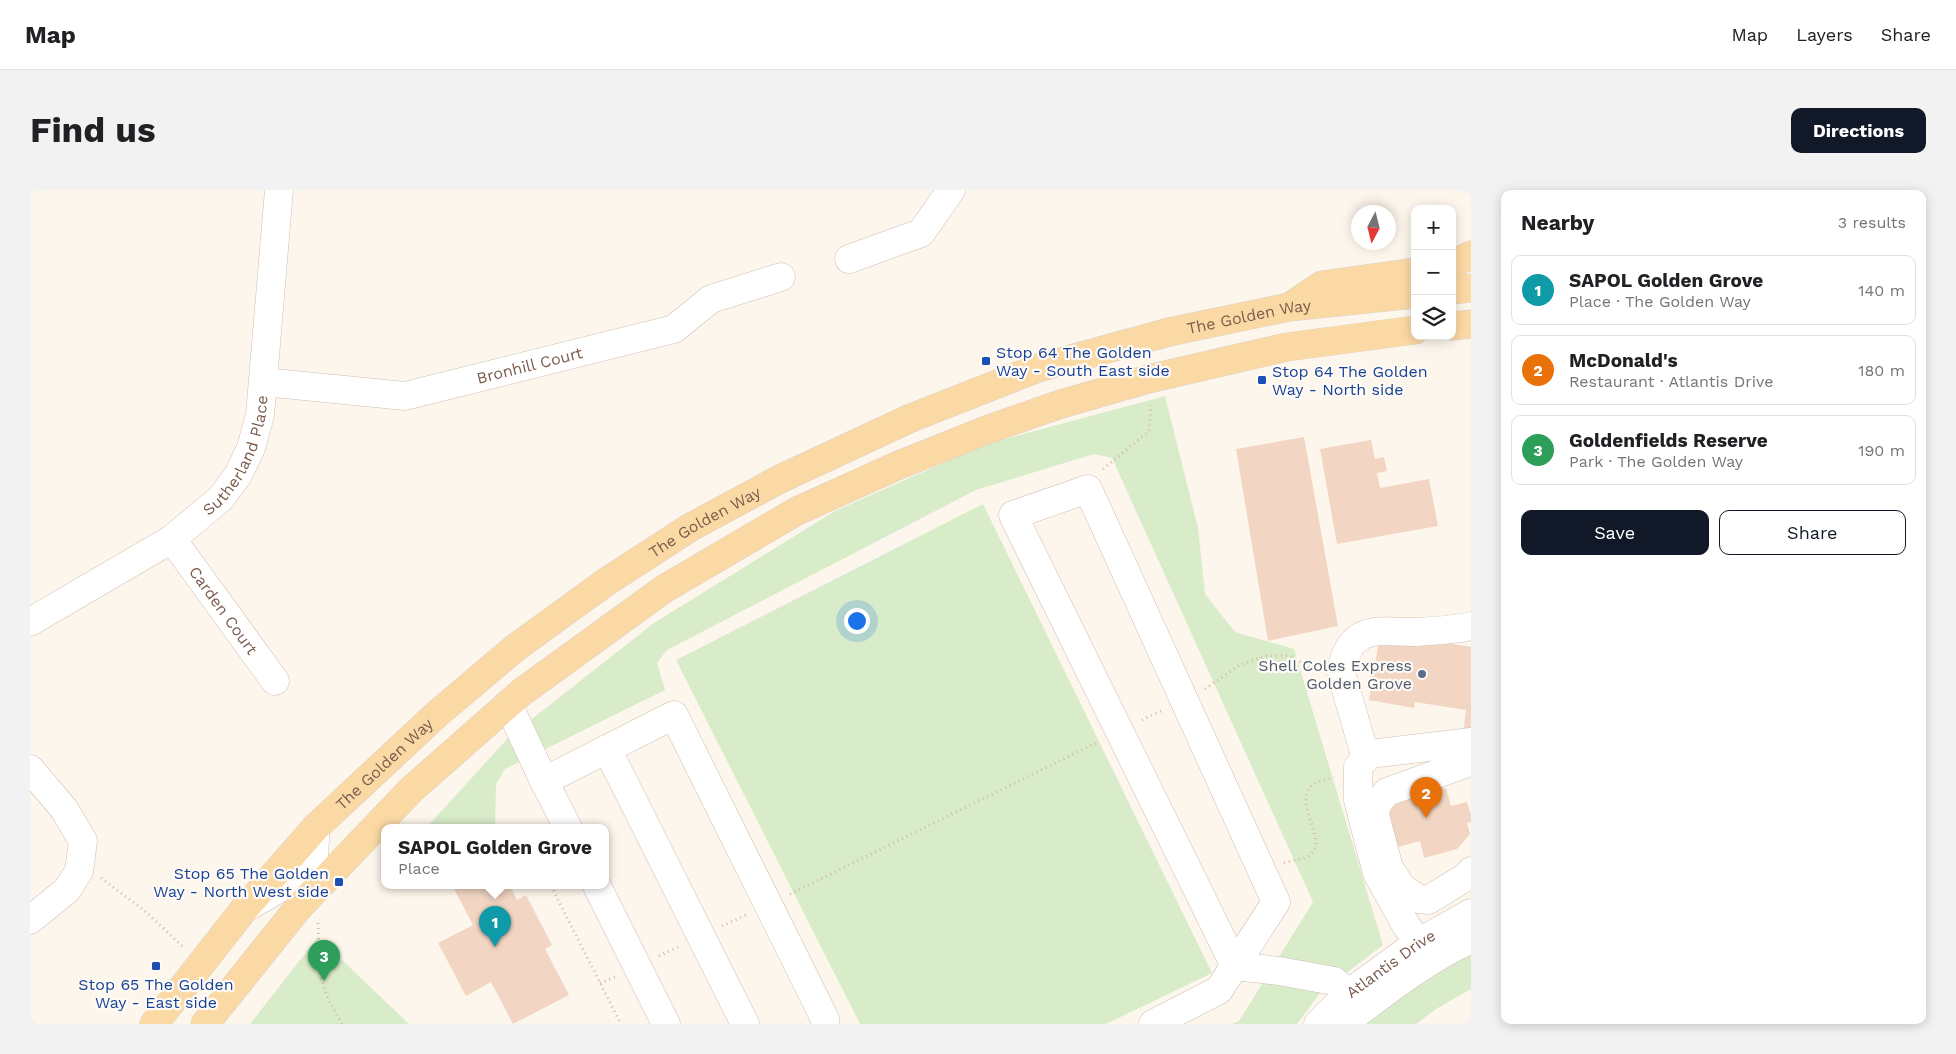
<!DOCTYPE html>
<html lang="en">
<head>
<meta charset="utf-8">
<style>
  :root { --surface:#fff; --page:#f2f2f2; --text:#202124; --muted:#757577; --line:#e0e0e0; --accent:#111827 }
  body { margin:0; font-family:"Work Sans",sans-serif; background:var(--page); color:var(--text) }
  .controls { position:absolute; right:15px; top:15px; display:grid; overflow:hidden; border-radius:10px; box-shadow:0 2px 12px #0003 }
  .controls button { width:45px; height:45px; display:grid; place-items:center; padding:0; border:0; border-bottom:1px solid var(--line); background:var(--surface); color:var(--text); font:25px sans-serif }
  .compass { position:absolute; left:1321px; top:15px; width:45px; height:45px; border-radius:50%; background:var(--surface); box-shadow:0 2px 12px #0003; rotate:187deg }
  .you { position:absolute; left:826px; top:430px; width:18px; height:18px; margin:-12px; border:4px solid #fff; border-radius:50%; background:#1a73e8; box-shadow:0 0 0 8px #1a73e833 }
  .badge { display:grid; place-items:center; width:32px; height:32px; border-radius:50%; background:var(--accent); color:#fff; font-size:16px; font-weight:700 }
  .pin { position:absolute; translate:-50% -41px; filter:drop-shadow(0 1px 2px #0008) }
  .pin::after { content:''; position:absolute; top:26px; width:18px; height:15px; background:inherit; clip-path:polygon(0 0,100% 0,50% 100%) }
  .popup { position:absolute; left:351px; top:634px; width:228px; height:65px; box-sizing:border-box; display:grid; place-content:center; border-radius:10px; background:var(--surface); filter:drop-shadow(0 1px 4px #0005); font-size:16px; white-space:nowrap; color:var(--muted) }
  .popup b { font-size:19px; color:var(--text) }
  .popup::after { content:''; position:absolute; left:50%; top:100%; margin-left:-10px; border:10px solid transparent; border-top-color:var(--surface) }
  .list { margin:0; padding:0; list-style:none }
  h2 { display:flex; justify-content:space-between; align-items:center; height:65px; margin:0; padding:0 20px; font-size:21px }
  h2 small { font-size:16px; font-weight:400; color:var(--muted) }
  .list li { display:grid; grid-template-columns:32px 1fr auto; gap:15px; align-items:center; box-sizing:border-box; height:70px; margin:0 10px 10px; padding:0 10px; border:1px solid var(--line); border-radius:10px }
  .list b { display:block; font-size:19px; white-space:nowrap }
  .list p { margin:0; font-size:16px; white-space:nowrap; color:var(--muted) }
  .list em { font-size:16px; font-style:normal; color:var(--muted) }
  .actions { display:flex; gap:10px; padding:15px 20px }
  .actions a { flex:1; padding:11px 0; border:1px solid var(--accent); border-radius:10px; text-align:center; font-size:18px; color:var(--accent) }
  .actions .main { background:var(--accent); color:#fff }
  .icon { flex:none; width:28px; height:28px; fill:none; stroke:currentColor; stroke-width:2; stroke-linecap:round; stroke-linejoin:round }
  .map { position:relative; flex:none; width:1441px; height:834px; overflow:hidden; border-radius:10px }
  header { display:flex; align-items:center; gap:30px; box-sizing:border-box; height:70px; padding:0 25px; background:var(--surface); border-bottom:1px solid var(--line) }
  header strong { font-size:24px }
  nav { display:flex; gap:28px; margin-inline-start:auto; font-size:18px }
  .intro { display:flex; align-items:center; justify-content:space-between; box-sizing:border-box; height:120px; padding:0 30px }
  h1 { margin:0; font-size:35px }
  .button { padding:12px 22px; border-radius:10px; background:var(--accent); color:#fff; font-size:18px; font-weight:700 }
  main { display:flex; gap:30px; padding:0 30px }
  aside { flex:1; background:var(--surface); border-radius:10px; box-shadow:0 2px 12px #0003 }
  .map>svg:first-child { display:block }
  .green { fill:#d8ecc9 }
  .building { fill:#f3d5c3 }
  .lines { fill:none; stroke-linecap:round; stroke-linejoin:round }
  .minor-casing { stroke:#d1beb0; stroke-width:29 }
  .major-casing { stroke:#dad1cd; stroke-width:29 }
  .path { stroke:#d9b8a5; stroke-width:3; stroke-dasharray:1 4; stroke-linecap:butt }
  .minor { stroke:#fff; stroke-width:28 }
  .major { stroke:#fbd9a5; stroke-width:28 }
  .transit-dot { fill:#1a4fb4; stroke:#fffaf3; stroke-width:2 }
  .service-dot { fill:#5c6f8a; stroke:#fffaf3; stroke-width:2 }
  .labels { text-anchor:middle; dominant-baseline:central; stroke-width:4.5; stroke-linejoin:round; paint-order:stroke }
  .street-label { font-size:16px; fill:#7a5c4d; stroke:#fffaf3 }
  .transit-label { font-size:16px; fill:#164399; stroke:#fffaf3; text-anchor:start }
  .service-label { font-size:16px; fill:#4e5e75; stroke:#fffaf3; text-anchor:end }
</style>
</head>
<body>
<header>
<strong>Map</strong>
<nav><a>Map</a><a>Layers</a><a>Share</a></nav>
</header>
<div class="intro"><h1>Find us</h1><a class="button">Directions</a></div>
<main>
<div class="map">
<svg width="1441" height="834" viewBox="0 0 1441 834">
  <rect width="100%" height="100%" fill="#fdf6ec"/>
  <!-- green -->
  <path class="green" d="M1135,206l33,132 7,66 30,38 59,17 89,296 -63,48 -23,31h-65l7,-3 74,-119 -201,-444 -18,-4 -118,36 -309,160 -10,13 8,27 -160,79 -9,15 -1,44h-69l83,-91 145,-114 181,-112 151,-67z
    M953,314l229,469 -106,51h-246l-184,-364z
    M1441,736v63l-35,20 -20,15h-89z
    M288,747l91,87h-159z"/>
  <!-- building -->
  <path class="building" d="M1274,247l34,189 -70,15 -32,-192z
    M1341,250l4,19 9,-2 3,14 -10,2 3,15 49,-9 9,47 -101,18 -17,-95z
    M1391,449l50,8v88l-8,-1 3,-24 -51,-8 -1,6 -45,-8 10,-60 41,7z
    M1412,593l1,6 3,-1 5,18 16,-4 4,13v7l-4,1 3,11 -13,15 -33,9 -4,-17 -32,9 -12,-50z
    M426,696h54l7,14 9,-5 26,50 -7,4 24,46 -56,29 -22,-42 -25,14 -28,-53 35,-18 -20,-38z"/>
  <g class="lines">
    <defs>
      <g id="minor">
        <path d="M819,69l72,-26 30,-43"/>
        <path id="s1" d="M234,192l141,14 269,-67 37,-30 70,-22"/>
        <path id="s2" d="M142,349l103,142"/>
        <path id="s3" d="M0,432l142,-83 49,-41 17,-23 13,-27 9,-33 19,-225"/>
        <path d="M478,514l36,77"/>
        <path d="M577,559l138,275"/>
        <path d="M1336,568l-25,-85c2,-13 6,-28 19,-36 15,-10 40,-4 57,-5 18,-1 37,-2 54,-6"/>
        <path d="M1440,572l-83,30 -10,12 -2,11 14,53 13,20 17,11 9,1 41,-25 2,-4"/>
        <path d="M0,579l34,40 19,32 -4,30 -12,19 -37,30"/>
        <path d="M286,637l-3,41 9,15"/>
        <path d="M538,638l-24,-47 130,-66 151,304v5"/>
        <path d="M567,696l69,138"/>
        <path d="M221,715l37,-22 15,-5 19,5"/>
        <path d="M1403,769l-26,-32 -30,-54 -19,-73v-33l12,-13 101,-12"/>
        <path d="M1205,776l44,5 55,10 15,12"/>
        <path d="M1123,834l66,-34 57,-88 -188,-413 -75,26 222,451"/>
        <path id="s4" d="M1288,834l31,-31 70,-51 52,-29"/>
        <path d="M1313,834c41,-31 81,-63 128,-85"/>
      </g>
      <g id="major">
        <path d="M1422,74l19,-9"/>
        <path d="M1422,100l19,-2"/>
        <path d="M1262,115l30,-20 93,-13"/>
        <path d="M1422,136l19,-2"/>
        <path id="s5" d="M124,834l91,-116 71,-81 121,-113 78,-66 91,-66 85,-55 89,-48 131,-61 127,-50 131,-36 120,-25 126,-13"/>
        <path d="M175,834l94,-117 112,-117 111,-98 142,-103 133,-78 102,-46 90,-36 72,-25 87,-25 139,-32 128,-17"/>
      </g>
    </defs>
    <!-- minor casing -->
    <use href="#minor" class="minor-casing"/>
    <!-- major casing -->
    <use href="#major" class="major-casing"/>
    <!-- path -->
    <path class="path" d="M1073,279l46,-38 2,-26
      M1175,499l35,-24 25,-9h24l27,14
      M1112,530l19,-9
      M1254,673c8,-3 20,-3 26,-8 19,-16 -18,-51 2,-70 5,-4 16,-5 22,-8
      M71,688l44,33 37,35
      M521,696l70,138
      M760,704l308,-152
      M288,733l2,51 8,25 14,25
      M692,736l24,-11
      M629,766l19,-9
      M570,793l15,-6"/>
    <!-- minor -->
    <use href="#minor" class="minor"/>
    <!-- major -->
    <use href="#major" class="major"/>
  </g>
  <!-- markers -->
  <g class="transit-dot">
    <rect x="951" y="166" width="10" height="10" rx="2.5"/>
    <rect x="1227" y="185" width="10" height="10" rx="2.5"/>
    <rect x="304" y="687" width="10" height="10" rx="2.5"/>
    <rect x="121" y="771" width="10" height="10" rx="2.5"/>
  </g>
  <circle class="service-dot" cx="1392" cy="484" r="5"/>
  <g class="labels">
    <!-- street labels -->
    <g class="street-label">
      <text stroke="none"><textPath href="#s5" startOffset="1336">The Golden Way</textPath></text>
      <text stroke="none"><textPath href="#s1" startOffset="270">Bronhill Court</textPath></text>
      <text stroke="none"><textPath href="#s3" startOffset="274">Sutherland Place</textPath></text>
      <text stroke="none"><textPath href="#s5" startOffset="751">The Golden Way</textPath></text>
      <text stroke="none"><textPath href="#s2" startOffset="88">Carden Court</textPath></text>
      <text stroke="none"><textPath href="#s5" startOffset="348">The Golden Way</textPath></text>
      <text stroke="none"><textPath href="#s4" startOffset="95">Atlantis Drive</textPath></text>
    </g>
    <!-- transit labels -->
    <g class="transit-label">
      <text x="966" y="162">Stop 64 The Golden<tspan x="966" dy="18">Way - South East side</tspan></text>
      <text x="1242" y="181">Stop 64 The Golden<tspan x="1242" dy="18">Way - North side</tspan></text>
      <text x="299" y="683" text-anchor="end">Stop 65 The Golden<tspan x="299" dy="18">Way - North West side</tspan></text>
      <text x="126" y="794" text-anchor="middle">Stop 65 The Golden<tspan x="126" dy="18">Way - East side</tspan></text>
    </g>
    <!-- service labels -->
    <g class="service-label">
      <text x="1382" y="475">Shell Coles Express<tspan x="1382" dy="18">Golden Grove</tspan></text>
    </g>
  </g>
</svg>
<div class="controls">
<button>+</button>
<button>−</button>
<button><svg class="icon" aria-label="layers" viewBox="0 0 24 24"><path d="M12 4l9 5-9 5-9-5zM3 14l9 5 9-5"/></svg></button>
</div>
<svg class="compass" viewBox="-18 -18 36 36"><path d="M0-13l5 13h-10z" fill="#e53935"/><path d="M0 13l5-13h-10z" fill="#757577"/></svg>
<div class="you"></div>
<div class="pin badge" style="left:465px;top:757px;background:#0f9aa8">1</div>
<div class="popup"><b>SAPOL Golden Grove</b>Place</div>
<div class="pin badge" style="left:1396px;top:628px;background:#e8710a">2</div>
<div class="pin badge" style="left:294px;top:791px;background:#2e9e5b">3</div>
</div>
<aside>
<h2>Nearby<small>3 results</small></h2>
<ul class="list">
<li><span class="badge" style="background:#0f9aa8">1</span><div><b>SAPOL Golden Grove</b><p>Place · The Golden Way</p></div><em>140 m</em></li>
<li><span class="badge" style="background:#e8710a">2</span><div><b>McDonald's</b><p>Restaurant · Atlantis Drive</p></div><em>180 m</em></li>
<li><span class="badge" style="background:#2e9e5b">3</span><div><b>Goldenfields Reserve</b><p>Park · The Golden Way</p></div><em>190 m</em></li>
</ul>
<div class="actions"><a class="main">Save</a><a>Share</a></div>
</aside>
</main>
</body>
</html>
